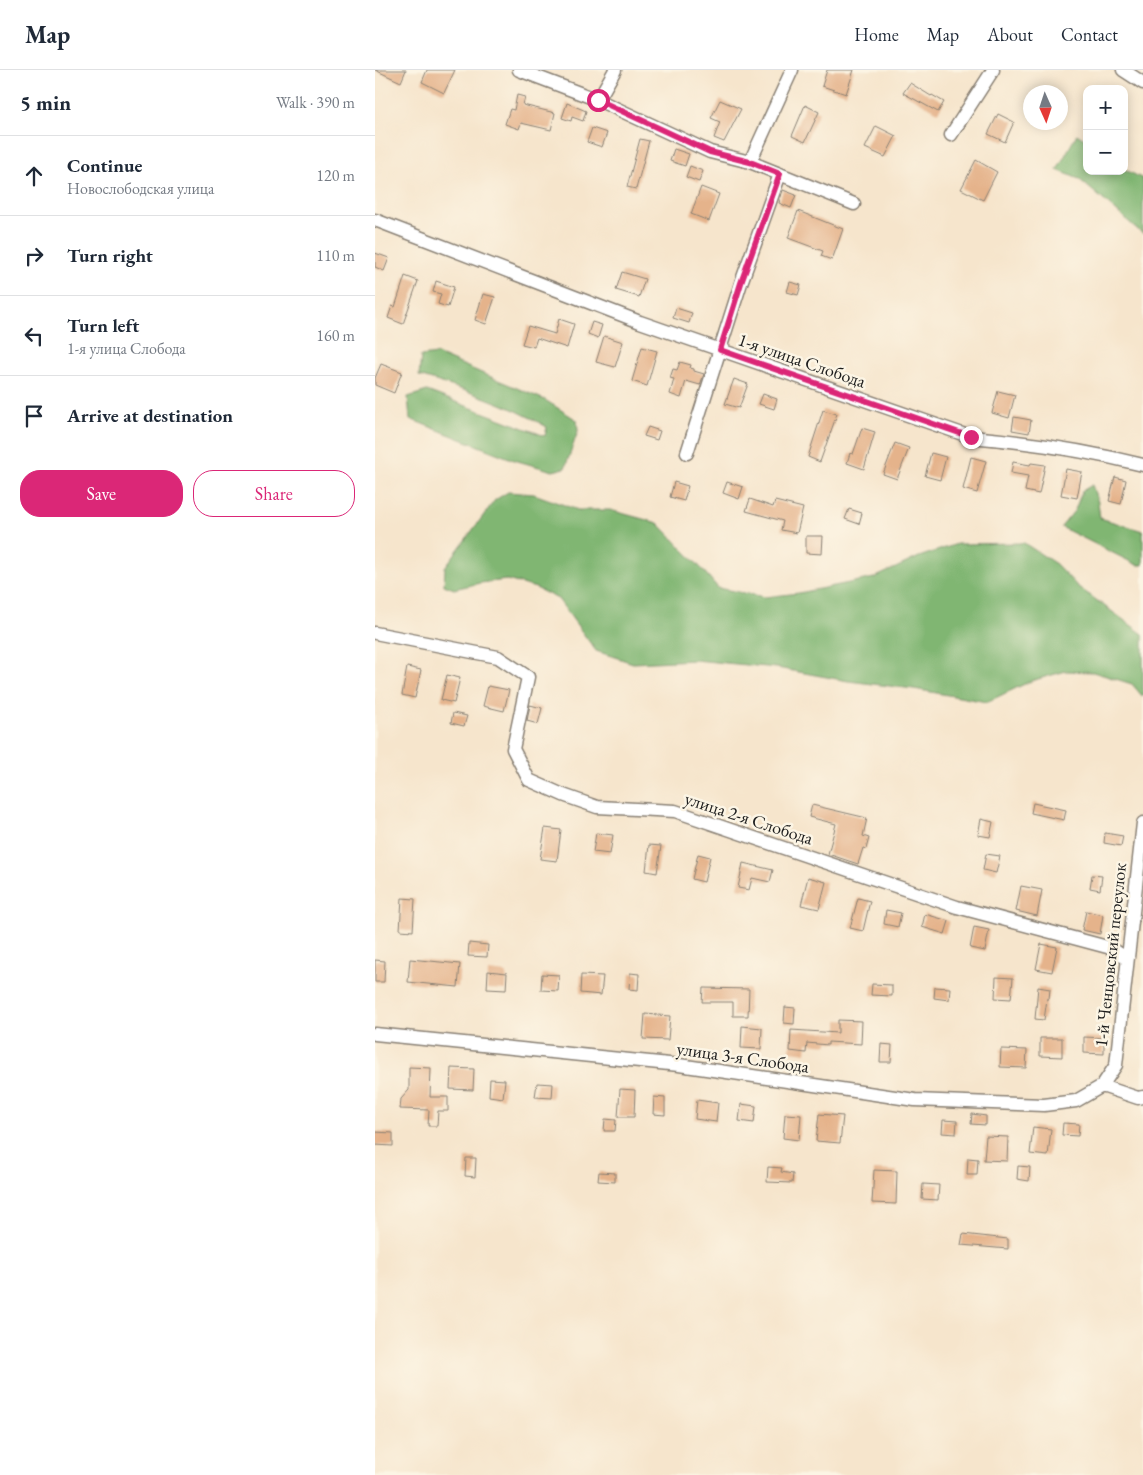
<!DOCTYPE html>
<html lang="en">
<head>
<meta charset="utf-8">
<style>
  :root { --surface:#fff; --page:#f6f6f7; --text:#1f2937; --muted:#747a83; --line:#e0e1e3; --accent:#db2777 }
  body { margin:0; font-family:"EB Garamond",serif; background:var(--page); color:var(--text) }
  .controls { position:absolute; right:15px; top:15px; display:grid; overflow:hidden; border-radius:10px; box-shadow:0 2px 12px #0003 }
  .controls button { width:45px; height:45px; display:grid; place-items:center; padding:0; border:0; border-bottom:1px solid var(--line); background:var(--surface); color:var(--text); font:25px sans-serif }
  .compass { position:absolute; left:648px; top:15px; width:45px; height:45px; border-radius:50%; background:var(--surface); box-shadow:0 2px 12px #0003; rotate:177deg }
  .stop { position:absolute; width:15px; height:15px; margin:-11px; border:4px solid #db2777; border-radius:50%; background:#fff }
  .stop.end { background:#db2777; border-color:#fff; box-shadow:0 1px 5px #0008 }
  .list { margin:0; padding:0; list-style:none }
  h2 { display:flex; justify-content:space-between; align-items:center; height:65px; margin:0; padding:0 20px; font-size:21px }
  h2 small { font-size:16px; font-weight:400; color:var(--muted) }
  .list li { display:grid; grid-template-columns:32px 1fr auto; gap:15px; align-items:center; box-sizing:border-box; height:80px; padding:0 20px; border-top:1px solid var(--line) }
  .list b { display:block; font-size:19px; white-space:nowrap }
  .list p { margin:0; font-size:16px; white-space:nowrap; color:var(--muted) }
  .list em { font-size:16px; font-style:normal; color:var(--muted) }
  .actions { display:flex; gap:10px; padding:15px 20px }
  .actions a { flex:1; padding:11px 0; border:1px solid var(--accent); border-radius:20px; text-align:center; font-size:18px; color:var(--accent) }
  .actions .main { background:var(--accent); color:#fff }
  .icon { flex:none; width:28px; height:28px; fill:none; stroke:currentColor; stroke-width:2; stroke-linecap:round; stroke-linejoin:round }
  .map { position:relative; flex:none; width:768px; height:1405px; overflow:hidden }
  header { display:flex; align-items:center; gap:30px; box-sizing:border-box; height:70px; padding:0 25px; background:var(--surface); border-bottom:1px solid var(--line) }
  header strong { font-size:24px }
  nav { display:flex; gap:28px; margin-inline-start:auto; font-size:18px }
  main { display:flex }
  aside { flex:1; background:var(--surface) }
  .map>svg:first-child { display:block }
  .forest { fill:#80b672; stroke:#4e6947 }
  .building { fill:#e5b38b }
  .lines { fill:none; stroke-linecap:round; stroke-linejoin:round }
  .street-casing { stroke:#898074; stroke-width:15 }
  .street { stroke:#fff; stroke-width:12 }
  .route { stroke:#db2777; stroke-width:6 }
  .labels { text-anchor:middle; dominant-baseline:central; stroke-width:5; stroke-linejoin:round; paint-order:stroke }
  .street-label { font-size:18px; fill:#1c1c1c; stroke:#fcf5e5 }
</style>
</head>
<body>
<header>
<strong>Map</strong>
<nav><a>Home</a><a>Map</a><a>About</a><a>Contact</a></nav>
</header>
<main>
<aside>
<h2>5 min<small>Walk · 390 m</small></h2>
<ul class="list">
<li><svg class="icon" aria-label="ahead" viewBox="0 0 24 24"><path d="M12 20V5M6 11l6-6 6 6"/></svg><div><b>Continue</b><p>Новослободская улица</p></div><em>120 m</em></li>
<li><svg class="icon" aria-label="right" viewBox="0 0 24 24"><path d="M7 20v-9h11M14 6l5 5-5 5"/></svg><div><b>Turn right</b></div><em>110 m</em></li>
<li><svg class="icon" aria-label="left" viewBox="0 0 24 24"><path d="M17 20v-9H6M10 6l-5 5 5 5"/></svg><div><b>Turn left</b><p>1-я улица Слобода</p></div><em>160 m</em></li>
<li><svg class="icon" aria-label="arrive" viewBox="0 0 24 24"><path d="M6 21V4h12l-3 4 3 4H6"/></svg><div><b>Arrive at destination</b></div></li>
</ul>
<div class="actions"><a class="main">Save</a><a>Share</a></div>
</aside>
<div class="map">
<svg width="768" height="1405" viewBox="0 0 768 1405">
  <rect width="100%" height="100%" fill="#fcf5e5"/>
  <filter id="ink" filterUnits="userSpaceOnUse"><feTurbulence type="fractalNoise" baseFrequency=".02" numOctaves="2"/><feDisplacementMap in="SourceGraphic" scale="10" xChannelSelector="R" yChannelSelector="G"/><feConvolveMatrix kernelMatrix="1 2 1 2 8 2 1 2 1" color-interpolation-filters="sRGB"/></filter>
  <filter id="wash" filterUnits="userSpaceOnUse"><feTurbulence type="fractalNoise" baseFrequency=".0096" numOctaves="4" result="noise"/><feDisplacementMap in="SourceGraphic" scale="20" xChannelSelector="R" yChannelSelector="G"/><feGaussianBlur stdDeviation="1.12" result="paint"/><feColorMatrix in="noise" values="0 0 0 0 0 0 0 0 0 0 0 0 0 0 0 0 0 1.4 0 .05"/><feComposite in="paint" operator="in"/></filter>
  <g filter="url(#wash)">
    <rect width="100%" height="100%" fill="#f6e5cc"/>
    <!-- forest -->
    <path class="forest" d="M702,64l10,7v30h37v-2l19,10v55l-64,-55 -22,-9z
      M62,284l108,46 32,20 1,11 -13,37 -12,3 -39,-11 -104,-41 -2,-22 19,-6 118,45 2,-9c-38,-23 -85,-38 -128,-51l2,-20z
      M717,415l6,17 2,16 43,13v34h-6l-76,-38 14,-17 7,-19z
      M133,422l26,2 44,16h32l48,13 44,46 16,19 47,9 34,-4 75,-15 45,-21 38,-13 67,-1 32,21 21,22 66,48v63l-11,-13 -39,-12 -27,-1 -35,10 -44,21 -73,-13 -66,-8 -71,-13 -82,-8 -62,3 -37,-12 -38,-52 -22,-11 -29,-8 -27,3 -26,6 -10,-4 1,-18 50,-67z"/>
    <g id="blocks">
      <!-- building -->
      <path class="building" d="M0,0h31l-5,12z
        M52,0h28l-11,23 -22,-11z
        M452,0h27l-8,24 -24,-8z
        M535,13l21,13 1,-1 12,7 -6,10 -35,-19z
        M142,25l8,2 -2,8 32,8 -4,17 -30,-7 -2,6 -14,-5 5,-15 4,1z
        M345,30l21,9 -17,33 -10,-4 6,-16 -9,-4z
        M192,33l19,8 -3,10 -11,-4 -1,4 -9,-3z
        M430,35l14,7 -14,30 -13,-6z
        M623,44l16,8 -9,20 -17,-8z
        M501,56l20,10 -11,21 -20,-9z
        M217,58l15,5 -5,14 -15,-5z
        M265,69l9,2 -13,48 -9,-2z
        M299,79l15,5 -4,12 -15,-5z
        M601,90l21,12 -14,28 -22,-11z
        M315,96l13,5 -4,11 -13,-5z
        M326,117l18,7 -10,27 -18,-7z
        M408,120l13,5 -5,13 -12,-5z
        M423,141l45,18 -11,31 -11,-4 2,-5 -35,-13z
        M0,183l14,5 -5,13 -9,-4z
        M247,202l23,7 -6,18 -23,-7z
        M30,206l13,5 -15,43 -15,-6 4,-12 3,1z
        M61,211l18,6 -6,20 -10,-3 3,-10 -8,-2z
        M415,212l11,3 -3,10 -11,-3z
        M108,224l12,3 -9,27 -11,-4z
        M301,238l16,5 -3,10 -16,-5z
        M184,249l15,5 -7,24 -30,-10 -3,9 -12,-3 6,-18 27,8z
        M217,252l10,3 -4,13 -10,-4z
        M229,266l19,6 -8,25 -19,-5z
        M267,277l15,4 -10,35 -15,-5z
        M305,292l11,3 -1,3 4,1v2l10,3 -4,11 -14,-4 -5,17 -11,-4 4,-15 -4,-1 3,-9 4,1z
        M6,294l21,8 -8,21 -19,-8v-7z
        M359,309l14,5 -9,24 -14,-4z
        M623,321l17,4 -6,23 -17,-5z
        M388,324l14,5 -3,10 -15,-5z
        M448,340l14,4 -17,48 -12,-5z
        M639,347l17,3 -2,13 -17,-3z
        M273,357l12,4 -3,9 -13,-4z
        M487,358l13,4 -11,37 -17,-6 3,-10 3,1z
        M520,373l14,5 -12,31 -14,-5z
        M556,383l15,4 -6,23 -15,-4z
        M596,387l15,4 -9,32 -14,-4z
        M638,392l17,3 1,-2 14,2 -6,29 -14,-3 3,-15 -17,-3z
        M691,399l16,3 -5,26 -16,-3z
        M740,407l11,3 -5,24 -12,-3z
        M299,412l14,4 -4,15 -14,-4z
        M352,412l16,5 -4,12 -16,-6z
        M375,429l23,8 2,-6 28,7 -6,25 -16,-3 2,-9 -37,-10z
        M474,439l13,4 -3,11 -14,-5z
        M431,466h17l-1,18 -16,-1z
        M32,597l14,3 -6,28 -13,-3z
        M72,605l13,3 -6,25 -13,-3z
        M113,616l21,4 -5,21 -21,-5z
        M155,635l12,3 -4,16 -11,-3z
        M78,643l14,3 -3,10 -13,-3z
        M658,733l33,7 -2,10 -33,-7z
        M437,735l55,13 -4,18 6,2 -3,11 -3,-1 -5,16 -30,-10 8,-30 -27,-7z
        M606,749l12,3 -3,15 -12,-2z
        M170,758l16,2 -4,31 -17,-2z
        M221,763l17,2 -3,19 -17,-2z
        M730,763l18,3 -2,10 -17,-3z
        M274,775l12,1 -4,27 -11,-2z
        M323,784l12,3 -6,25 -12,-3z
        M611,784l14,2 -4,17 -13,-3z
        M368,793l30,7 -3,12 -18,-4 -3,12 -11,-2z
        M717,805l10,1 -2,14 -10,-2z
        M433,807l18,5 -7,27 -18,-4z
        M646,816l21,4 -5,26 -21,-5z
        M27,828l13,1 -2,32 -13,-1z
        M483,828l12,3 -7,30 -13,-3z
        M511,840l15,3 -3,14 -14,-3z
        M711,841l17,4 -3,19 -18,-4z
        M550,844l24,7 -4,13 -23,-7z
        M599,857l15,3 -4,21 -15,-3z
        M94,873l19,2 -1,12 -19,-1z
        M666,874l16,3 -5,25 -16,-3z
        M35,889l50,5 -2,23 -50,-5z
        M0,890l10,1 -1,21h-9z
        M113,901l19,2 -1,17 -19,-1z
        M255,903l9,1 -1,16 -9,-1z
        M167,904l17,1 -1,16 -17,-1z
        M206,905l22,1 -2,19 -21,-2z
        M621,907l17,1 -2,21 -16,-1z
        M497,914l20,1v11l-21,-1z
        M560,917l15,1 -1,12 -15,-2z
        M663,917l12,2 -1,10h-2l-3,21 -9,-1z
        M328,918l46,1 -1,27h-15v-14h-31z
        M410,937l10,1 -1,16 -10,-1z
        M270,944l25,2 -2,24 -25,-1z
        M463,950l24,1 -1,23 -33,-2v3l-21,-2 -1,10 -16,-2 1,-21 47,3z
        M367,956l20,2 -1,21 -20,-1z
        M709,967l20,1v16l-20,-1z
        M665,968h22v19l-22,-1z
        M506,974l11,1 -1,17h-11z
        M626,979l26,1 -1,18 -26,-1z
        M34,997l22,1 -1,29h18v14h-10l-1,15h-9l1,-16 -29,-1 1,-10 8,-9z
        M76,998l23,1 -1,21 -23,-1z
        M115,1009l15,1 -2,18 -14,-2z
        M162,1013l16,1 -1,14 -17,-1z
        M245,1019l15,1 -1,27h-16z
        M279,1027l11,1v17l-12,-1z
        M322,1030l21,3 -2,19 -21,-3z
        M366,1034l15,2 -2,17 -15,-2z
        M410,1044l16,1 -2,25 -16,-2z
        M444,1044l24,2 -3,27 -24,-2z
        M597,1044l14,2v9l-15,-1z
        M230,1049l11,1 -1,11h-11z
        M568,1050l14,1 -1,13 -14,-1z
        M688,1053l16,1 -1,12 -16,-1z
        M658,1057l18,2 -3,27 -18,-2z
        M0,1062l18,1v13l-18,-1z
        M611,1066l22,1 -1,24 -23,-1z
        M91,1088h10l-1,19 -10,-1z
        M593,1088l10,1 -1,16h-10z
        M643,1096l12,1 -1,14 -12,-2z
        M393,1097l14,1 -1,4 12,2 -1,9 -25,-1z
        M499,1100l23,1 -1,33 -24,-1z
        M224,1102l16,1v9l-17,-1z
        M548,1114l16,1 -1,15 -16,-1z
        M588,1164l45,5v10l-47,-4z"/>
    </g>
  </g>
  <g filter="url(#ink)">
    <use href="#blocks" fill-opacity="0" stroke="#898074" stroke-width="1"/>
    <g class="lines">
      <defs>
        <path id="street" d="M144,0l79,30 112,52 40,10 104,42
          M748,0l20,13
          M223,30l17,-30
          M576,65l42,-65
          M375,92l42,-92
          M0,150l265,102 331,115c58,5 116,14 172,28
          M312,383l54,-170 39,-109
          M0,563l123,24 30,20 -15,72 16,31 34,15 34,12 78,4 282,96 154,41 16,11
          M0,964l304,31 236,35 129,5 32,-4 26,-15 14,-21 27,-242
          M727,1016l36,12 5,-1"/>
      </defs>
      <!-- street casing -->
      <use href="#street" class="street-casing"/>
      <!-- street -->
      <use href="#street" class="street"/>
    </g>
  </g>
  <g class="lines" filter="url(#ink)">
    <!-- route -->
    <path class="route" d="M223,30l112,52 40,10 30,12 -39,109 -21,67 251,87"/>
  </g>
  <g class="labels">
    <!-- street labels -->
    <g class="street-label">
      <text transform="translate(427 290) rotate(19)">1-я улица Слобода</text>
      <text transform="translate(374 748) rotate(18)">улица 2-я Слобода</text>
      <text transform="translate(735 885) rotate(-84)">1-й Ченцовский переулок</text>
      <text transform="translate(368 987) rotate(8)">улица 3-я Слобода</text>
    </g>
  </g>
</svg>
<div class="controls">
<button>+</button>
<button>−</button>
</div>
<svg class="compass" viewBox="-18 -18 36 36"><path d="M0-13l5 13h-10z" fill="#e53935"/><path d="M0 13l5-13h-10z" fill="#747a83"/></svg>
<div class="stop" style="left:223px;top:30px"></div>
<div class="stop end" style="left:596px;top:367px"></div>
</div>
</main>
</body>
</html>
